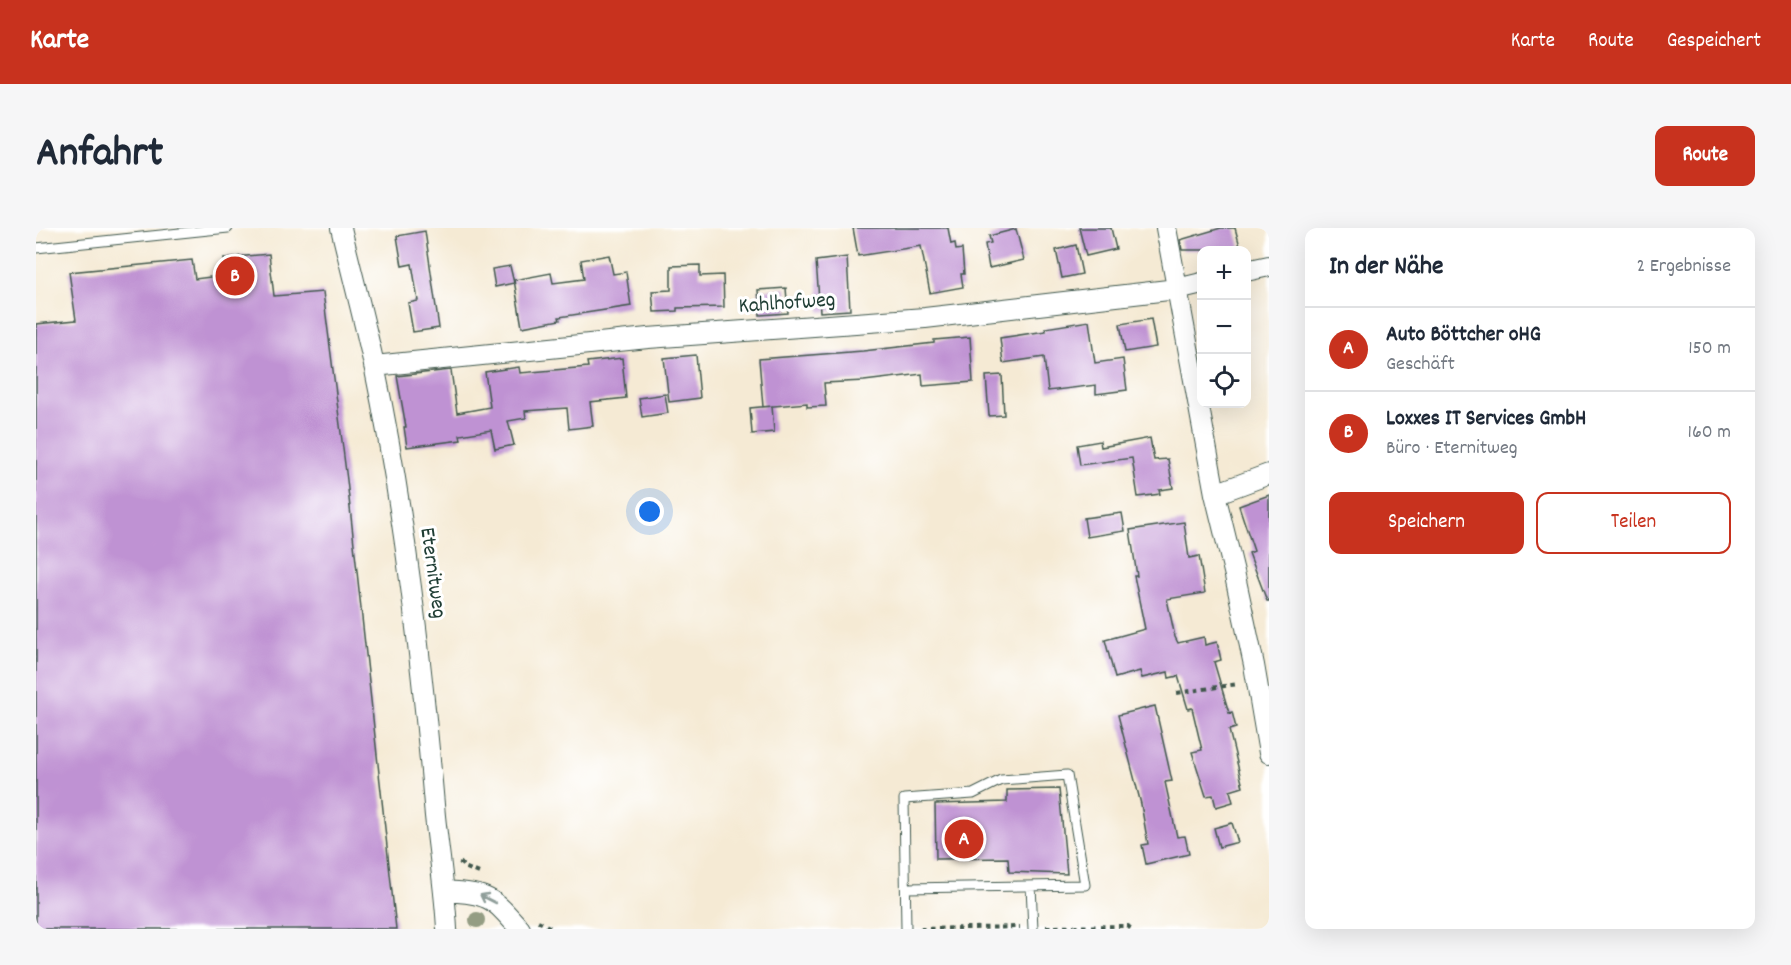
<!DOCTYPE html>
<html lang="de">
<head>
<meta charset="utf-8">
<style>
  :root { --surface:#fff; --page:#f6f6f7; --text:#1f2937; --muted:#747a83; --line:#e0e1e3; --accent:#c8321e }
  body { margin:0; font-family:Dekko,sans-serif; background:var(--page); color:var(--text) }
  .controls { position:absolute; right:18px; top:18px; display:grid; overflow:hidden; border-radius:12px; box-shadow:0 6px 24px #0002 }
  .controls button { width:54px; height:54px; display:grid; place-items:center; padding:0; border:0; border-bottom:2px solid var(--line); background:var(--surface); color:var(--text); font:30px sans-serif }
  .you { position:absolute; left:614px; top:284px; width:21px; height:21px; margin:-15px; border:4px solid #fff; border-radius:50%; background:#1a73e8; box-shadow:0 0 0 9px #1a73e833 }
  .badge { display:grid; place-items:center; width:39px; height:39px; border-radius:50%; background:var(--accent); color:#fff; font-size:20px; font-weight:700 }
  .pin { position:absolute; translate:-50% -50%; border:3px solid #fff; box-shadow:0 2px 6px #0006 }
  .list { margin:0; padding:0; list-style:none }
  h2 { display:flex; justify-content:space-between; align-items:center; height:78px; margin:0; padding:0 24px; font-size:26px }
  h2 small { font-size:20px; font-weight:400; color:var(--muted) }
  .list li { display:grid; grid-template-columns:39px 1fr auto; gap:18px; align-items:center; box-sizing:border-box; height:84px; padding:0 24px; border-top:2px solid var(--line) }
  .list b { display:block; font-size:22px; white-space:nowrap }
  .list p { margin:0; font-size:20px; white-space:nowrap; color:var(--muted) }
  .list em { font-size:20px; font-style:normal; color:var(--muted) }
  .actions { display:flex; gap:12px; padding:18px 24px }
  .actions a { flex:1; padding:14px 0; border:2px solid var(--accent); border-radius:12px; text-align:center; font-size:21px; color:var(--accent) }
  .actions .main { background:var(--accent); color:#fff }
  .icon { flex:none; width:33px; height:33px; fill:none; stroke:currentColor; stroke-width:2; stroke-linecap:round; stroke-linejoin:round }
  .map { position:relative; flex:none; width:1233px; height:701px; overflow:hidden; border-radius:12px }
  header { display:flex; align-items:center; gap:36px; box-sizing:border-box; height:84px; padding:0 30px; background:var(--accent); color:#fff }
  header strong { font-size:28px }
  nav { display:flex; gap:33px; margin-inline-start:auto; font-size:21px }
  .intro { display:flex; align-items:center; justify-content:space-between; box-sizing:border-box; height:144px; padding:0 36px }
  h1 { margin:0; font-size:42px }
  .button { padding:15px 27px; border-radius:12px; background:var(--accent); color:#fff; font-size:21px; font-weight:700 }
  main { display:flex; gap:36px; padding:0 36px }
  aside { flex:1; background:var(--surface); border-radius:12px; box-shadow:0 6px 24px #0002 }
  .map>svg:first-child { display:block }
  .building { fill:#bf92d3 }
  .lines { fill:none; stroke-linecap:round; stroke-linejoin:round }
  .lane-casing { stroke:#3f574c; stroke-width:11 }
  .street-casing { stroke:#3f574c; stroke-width:22 }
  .path { stroke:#3f574c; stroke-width:4; stroke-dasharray:4.5 4.5; stroke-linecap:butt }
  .lane { stroke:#fff; stroke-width:9 }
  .street { stroke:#fff; stroke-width:20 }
  .tree { fill:#949d83 }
  .oneway { stroke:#8f9e9a }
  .labels { text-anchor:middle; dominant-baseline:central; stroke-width:6; stroke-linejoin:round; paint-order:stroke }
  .street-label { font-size:22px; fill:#1f3d34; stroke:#fff }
</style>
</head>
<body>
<header>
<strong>Karte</strong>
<nav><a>Karte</a><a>Route</a><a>Gespeichert</a></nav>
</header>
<div class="intro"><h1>Anfahrt</h1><a class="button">Route</a></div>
<main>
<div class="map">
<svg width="1233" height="701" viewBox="0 0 1233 701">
  <rect width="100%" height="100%" fill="#fff"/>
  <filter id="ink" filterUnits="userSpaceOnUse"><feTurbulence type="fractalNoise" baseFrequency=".0167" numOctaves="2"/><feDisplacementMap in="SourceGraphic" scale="12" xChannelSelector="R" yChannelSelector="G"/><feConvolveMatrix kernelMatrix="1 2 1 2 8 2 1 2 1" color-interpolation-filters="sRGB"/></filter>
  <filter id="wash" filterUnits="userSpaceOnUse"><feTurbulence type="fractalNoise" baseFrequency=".008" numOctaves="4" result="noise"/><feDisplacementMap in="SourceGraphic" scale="24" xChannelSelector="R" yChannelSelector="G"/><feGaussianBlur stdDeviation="1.35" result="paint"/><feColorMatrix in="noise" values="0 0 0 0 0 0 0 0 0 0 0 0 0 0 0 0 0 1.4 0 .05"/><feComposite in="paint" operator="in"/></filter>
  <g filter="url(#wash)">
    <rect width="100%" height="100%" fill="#f5ead4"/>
    <g id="blocks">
      <!-- building -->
      <path class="building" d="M817,0h95l3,16 4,-1 1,7 6,-1 2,25h-3l2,13 -33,6 -9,-47 -63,10z
        M1043,0h32l5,21 -30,7z
        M1185,0h14l6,22h-59l-2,-10z
        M980,1l8,31 -35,8 -4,-24 6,-1 -2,-7z
        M389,3l14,97 -26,4 -5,-29 10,-2 -6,-37 -10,2 -5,-30z
        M1040,17l6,29 -20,4 -6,-28z
        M233,26l5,42 49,-4 24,188 49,449h-360v-605l40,-4 -7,-48 123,-12 3,19 31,-4 -2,-17z
        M573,27l4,19 13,-2 5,34 -72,11 1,3 -38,7 -8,-47 37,-7 2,10 31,-4 -3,-19z
        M811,29l3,53 -30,2 -4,-51z
        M664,37v11l23,-1 1,32 -47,1v3l-23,1 -2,-21 19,-1v-24z
        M474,38l4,17 -19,4 -3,-18z
        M750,60l2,25 -28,2 -2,-25z
        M1115,91l5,28 -31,5 -5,-28z
        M1053,93l6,42 28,-4 4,31 -31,4v-9l-48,6 -4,-34 -41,6 -3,-25 46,-7 -1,-3z
        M934,109l3,45 -50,4 -1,-12 -58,7 -40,2 2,23 -19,1v-4l-44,4 -4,-48 104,-8 71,-8v-3z
        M660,127l4,43 -31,4 -5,-44z
        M586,130l4,40 -36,4 3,24 -24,3 -2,-21 -42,3 1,7 -18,3 6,24 -19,4 -4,-19 -31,5 1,5 -54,7 -3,-20h2l-9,-51 54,-6 6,43 33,-6 -5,-35 34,-5 1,6 68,-6 -1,-5z
        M966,147l2,40 -15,1 -3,-40z
        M629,166l3,19 -26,4 -3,-19z
        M736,178l2,26 -22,2 -2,-26z
        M1114,210l4,22 14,-1 5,29 -14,2 1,4 -22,3 -6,-39 -52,7 -3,-20 23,-4 1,6z
        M1233,267v106h-2l-18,-48 5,-2 -15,-45z
        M1086,285l3,18 -38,6 -3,-19z
        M1148,294l5,36 10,-2 6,37 -38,6 8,38 3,6 26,-6 1,8 12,-3 4,18 -7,2 15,51 3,-1 4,16 -7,2 14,57 -13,4 3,11 -17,5 -3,-12 -7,1 -14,-44 10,-2 -10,-42 -4,1 -10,-33 -9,2 -1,-6 -26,6 -2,-7 -25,7 -10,-38 40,-11 -11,-53h3l-7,-46z
        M1119,478l17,75 -7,1 12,55 8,-1 4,18 -43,10 -4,-19 6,-1 -7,-40 -23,-89z
        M1023,561l8,85 -58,-2 -1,-14 -72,1 -1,-55 72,-2v-12z
        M1196,595l6,19 -19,5 -5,-19z"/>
    </g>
  </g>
  <g filter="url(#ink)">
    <use href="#blocks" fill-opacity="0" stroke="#3f574c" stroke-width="1.5"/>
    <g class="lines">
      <defs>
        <path id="lane" d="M0,20l192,-20
          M995,658l2,43
          M870,701l-2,-130 69,-5 28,-14 66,-5 18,110 -178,3"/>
        <path id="street" d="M305,0c11,46 23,91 33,137 31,148 48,300 61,451 4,38 10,75 12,113
          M1130,0l49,266 20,82 19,89 15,88
          M1210,43l23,-5
          M338,138l274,-28 277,-20 252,-29 25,-6
          M1179,266l54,-20
          M409,663c44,3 46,5 75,38"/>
      </defs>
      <!-- lane casing -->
      <use href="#lane" class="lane-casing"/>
      <!-- street casing -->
      <use href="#street" class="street-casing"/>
      <!-- path -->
      <path class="path" d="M1141,465l61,-9
        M424,634l4,5 18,7
        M502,693l15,8
        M1010,699l82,-1 3,3
        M884,701l100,-2"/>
      <!-- lane -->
      <use href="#lane" class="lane"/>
      <!-- street -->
      <use href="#street" class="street"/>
    </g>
    <!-- trees -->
    <circle class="tree" cx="441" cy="692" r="8"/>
    <!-- one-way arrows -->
    <defs><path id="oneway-shaft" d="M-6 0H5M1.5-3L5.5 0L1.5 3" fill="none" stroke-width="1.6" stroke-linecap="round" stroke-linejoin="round" transform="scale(1.5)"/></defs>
    <use class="oneway" href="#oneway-shaft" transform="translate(452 671) rotate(-153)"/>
  </g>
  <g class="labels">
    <!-- street labels -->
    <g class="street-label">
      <text transform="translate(751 76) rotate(-4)">Kahlhofweg</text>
      <text transform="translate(396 345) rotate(82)">Eternitweg</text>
    </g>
  </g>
</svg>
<div class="controls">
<button>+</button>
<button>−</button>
<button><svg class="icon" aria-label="locate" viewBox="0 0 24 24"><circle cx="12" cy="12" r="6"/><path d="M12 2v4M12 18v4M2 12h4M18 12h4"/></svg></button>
</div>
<div class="you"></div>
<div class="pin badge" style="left:928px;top:611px">A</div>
<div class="pin badge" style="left:199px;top:48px">B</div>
</div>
<aside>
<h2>In der Nähe<small>2 Ergebnisse</small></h2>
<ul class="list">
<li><span class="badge">A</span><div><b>Auto Böttcher oHG</b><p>Geschäft</p></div><em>150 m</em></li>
<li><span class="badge">B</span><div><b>Loxxes IT Services GmbH</b><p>Büro · Eternitweg</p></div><em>160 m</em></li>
</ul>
<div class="actions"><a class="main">Speichern</a><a>Teilen</a></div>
</aside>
</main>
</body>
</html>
